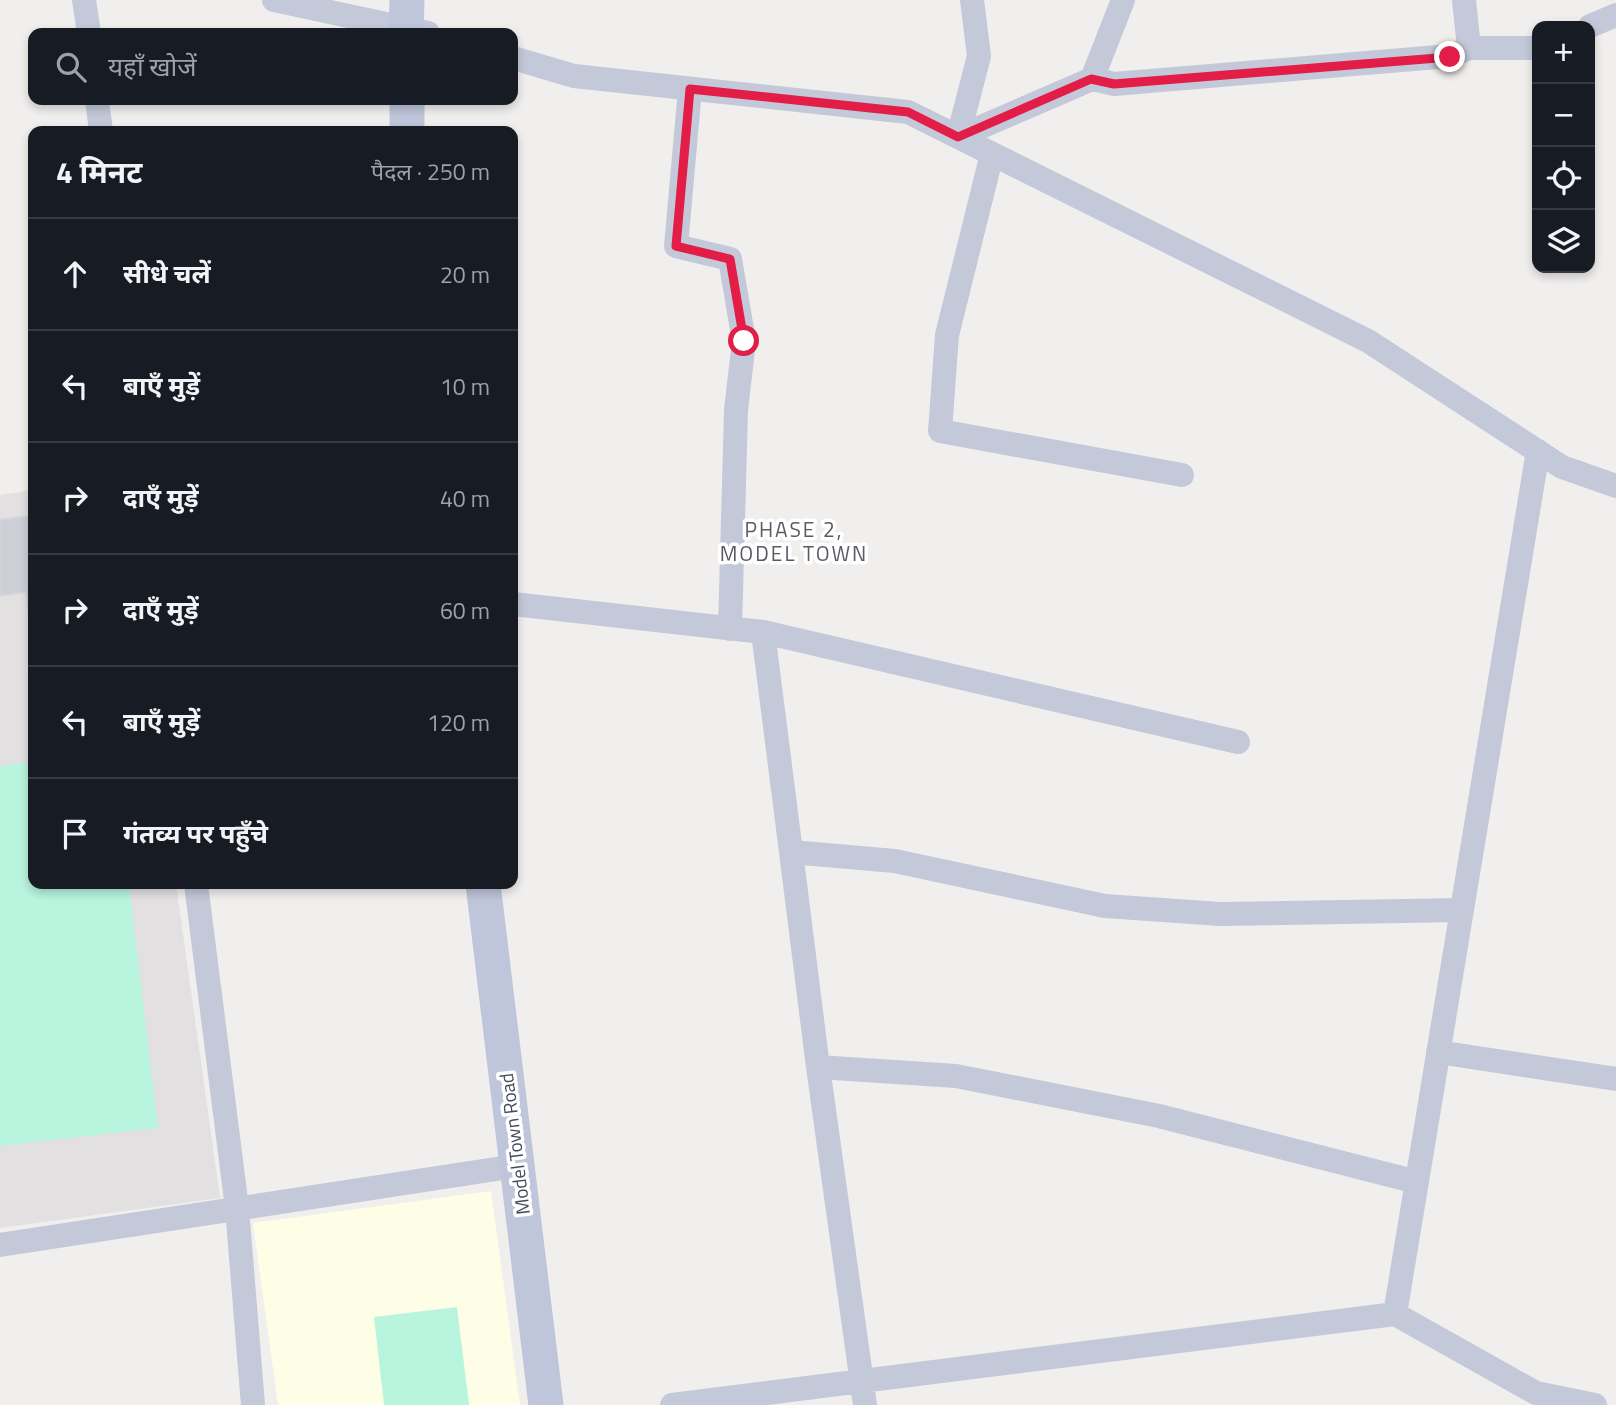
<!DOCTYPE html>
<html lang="hi">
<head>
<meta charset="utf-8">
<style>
  :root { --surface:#171b24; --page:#242831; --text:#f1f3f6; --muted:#9ea1a6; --line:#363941 }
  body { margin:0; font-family:"Titillium Web","Noto Sans Devanagari",sans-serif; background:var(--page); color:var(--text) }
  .controls { position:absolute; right:21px; top:21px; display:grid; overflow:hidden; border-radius:14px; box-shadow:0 4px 10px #0003 }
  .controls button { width:63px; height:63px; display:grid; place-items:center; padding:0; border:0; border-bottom:2px solid var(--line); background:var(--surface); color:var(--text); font:35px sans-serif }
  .stop { position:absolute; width:21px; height:21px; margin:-16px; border:5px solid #e11d48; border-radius:50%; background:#fff }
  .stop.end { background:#e11d48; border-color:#fff; box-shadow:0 2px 7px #0008 }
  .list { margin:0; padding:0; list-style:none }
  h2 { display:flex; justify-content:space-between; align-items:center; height:91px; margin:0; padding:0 28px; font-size:30px }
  h2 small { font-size:23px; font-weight:400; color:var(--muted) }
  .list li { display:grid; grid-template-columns:46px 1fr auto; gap:21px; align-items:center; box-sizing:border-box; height:112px; padding:0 28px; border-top:2px solid var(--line) }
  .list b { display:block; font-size:26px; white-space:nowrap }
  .list em { font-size:23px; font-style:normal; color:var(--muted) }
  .icon { flex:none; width:38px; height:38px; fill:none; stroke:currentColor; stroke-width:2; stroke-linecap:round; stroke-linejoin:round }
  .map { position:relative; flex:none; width:1616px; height:1405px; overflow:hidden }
  .search { position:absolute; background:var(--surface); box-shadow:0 4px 10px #0003; left:28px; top:28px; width:490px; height:77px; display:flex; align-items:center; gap:18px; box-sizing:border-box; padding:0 24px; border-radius:14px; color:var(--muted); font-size:26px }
  .panel { position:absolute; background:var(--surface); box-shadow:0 4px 10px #0003; left:28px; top:126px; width:490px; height:763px; border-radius:14px }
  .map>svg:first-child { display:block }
  .commercial { fill:#fefde6 }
  .education { fill:#e2e0e0 }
  .green { fill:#b8f4de }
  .building { fill:#cdcfd7; stroke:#d2d2db; stroke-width:2 }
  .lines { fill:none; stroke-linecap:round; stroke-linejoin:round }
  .street { stroke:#c3c9d8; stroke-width:24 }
  .secondary { stroke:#bfc5da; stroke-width:35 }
  .route { stroke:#e11d48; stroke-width:9 }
  .labels { text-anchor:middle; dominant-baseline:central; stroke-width:7; stroke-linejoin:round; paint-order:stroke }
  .street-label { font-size:19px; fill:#444c5e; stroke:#fff }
  .neighbourhood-label { font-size:21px; letter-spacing:2px; fill:#5a5c64; stroke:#fff }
</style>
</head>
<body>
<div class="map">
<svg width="1616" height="1405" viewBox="0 0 1616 1405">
  <rect width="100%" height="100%" fill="#f1efee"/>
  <!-- commercial -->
  <path class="commercial" d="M491,1191l29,214h-242l-25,-182z"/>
  <!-- education -->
  <path class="education" d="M33,490v394h143l44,314 -220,30v-733z"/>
  <!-- green -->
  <path class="green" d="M33,762v122h96l29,244 -158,18v-380z
    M457,1307l12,98h-85l-10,-88z"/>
  <!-- building -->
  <path class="building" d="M33,516v127l-7,-51 -26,3v-75z"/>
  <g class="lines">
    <!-- street -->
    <path class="street" d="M84,0l5,33
      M274,0l154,33
      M972,0l7,56 -21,81 134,-58 22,5 336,-28 19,-8h68
      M1464,0l5,48
      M1590,26l26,-11
      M513,58l61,18 334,36 460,229 194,126 54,19
      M1092,79l31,-79
      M690,89l-14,157 54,13 14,82 -8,69 -6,219
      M97,100l4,31
      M992,154l-45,181 -7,96 242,44
      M513,604l250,28 475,110
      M763,632l28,220
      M196,884l41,324 16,197
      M1438,1052l178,27
      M818,1067l138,9 203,40 258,66
      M0,1245l516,-79
      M1395,1314l141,79 59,12
      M672,1405l723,-91 143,-863
      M865,1405l-47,-338 -27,-215 104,9 210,45 115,8 242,-4"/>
    <!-- secondary -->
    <path class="secondary" d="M406,33l1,-33
      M407,100v31
      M483,884l63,521"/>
  </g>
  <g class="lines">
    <!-- route -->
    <path class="route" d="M744,341l-14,-82 -54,-13 14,-157 218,23 50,25 133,-58 23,5 336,-27"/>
  </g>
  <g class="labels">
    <!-- street labels -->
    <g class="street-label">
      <text transform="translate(514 1144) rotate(-97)">Model Town Road</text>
    </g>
    <!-- neighbourhood labels -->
    <g class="neighbourhood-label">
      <text x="794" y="529">PHASE 2,<tspan x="794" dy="24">MODEL TOWN</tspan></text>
    </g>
  </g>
</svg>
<div class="controls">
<button>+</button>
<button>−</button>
<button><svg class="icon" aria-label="locate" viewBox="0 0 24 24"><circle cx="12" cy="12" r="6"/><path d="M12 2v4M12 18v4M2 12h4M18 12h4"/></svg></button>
<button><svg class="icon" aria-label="layers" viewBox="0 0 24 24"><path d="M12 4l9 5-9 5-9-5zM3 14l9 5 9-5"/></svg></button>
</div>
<div class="stop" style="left:744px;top:341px"></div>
<div class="stop end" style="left:1450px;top:57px"></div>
<div class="search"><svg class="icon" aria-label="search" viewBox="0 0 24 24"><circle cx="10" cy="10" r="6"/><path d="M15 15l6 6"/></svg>यहाँ खोजें</div>
<section class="panel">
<h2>4 मिनट<small>पैदल · 250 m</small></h2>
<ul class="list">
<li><svg class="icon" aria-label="ahead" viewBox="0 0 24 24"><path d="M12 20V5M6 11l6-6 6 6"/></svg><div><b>सीधे चलें</b></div><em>20 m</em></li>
<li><svg class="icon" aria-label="left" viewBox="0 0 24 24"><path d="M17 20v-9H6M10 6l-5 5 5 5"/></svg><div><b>बाएँ मुड़ें</b></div><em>10 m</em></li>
<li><svg class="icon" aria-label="right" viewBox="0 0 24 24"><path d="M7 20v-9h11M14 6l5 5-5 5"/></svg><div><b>दाएँ मुड़ें</b></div><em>40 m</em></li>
<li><svg class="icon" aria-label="right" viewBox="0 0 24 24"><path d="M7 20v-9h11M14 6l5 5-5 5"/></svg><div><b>दाएँ मुड़ें</b></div><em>60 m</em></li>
<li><svg class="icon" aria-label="left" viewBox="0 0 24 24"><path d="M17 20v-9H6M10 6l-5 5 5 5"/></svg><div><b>बाएँ मुड़ें</b></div><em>120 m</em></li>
<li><svg class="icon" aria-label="arrive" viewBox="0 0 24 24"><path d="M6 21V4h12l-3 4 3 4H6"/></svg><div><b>गंतव्य पर पहुँचे</b></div></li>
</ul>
</section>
</div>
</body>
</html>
